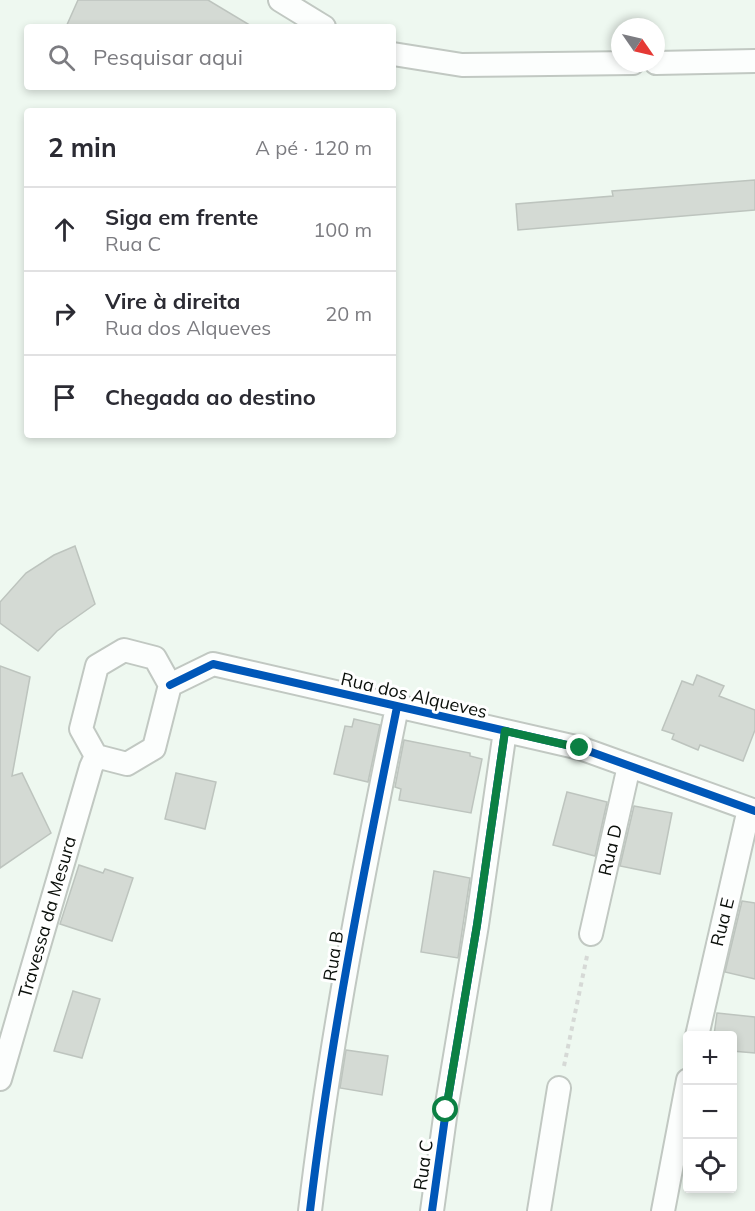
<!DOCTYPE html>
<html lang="pt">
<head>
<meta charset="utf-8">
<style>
  :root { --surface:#fff; --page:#f2f2f3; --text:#2b2b33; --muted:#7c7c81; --line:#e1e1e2 }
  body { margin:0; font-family:Mulish,sans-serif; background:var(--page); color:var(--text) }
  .controls { position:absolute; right:18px; bottom:18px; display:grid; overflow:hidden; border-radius:6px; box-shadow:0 3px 9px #0003 }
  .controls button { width:54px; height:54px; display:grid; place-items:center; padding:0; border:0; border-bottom:2px solid var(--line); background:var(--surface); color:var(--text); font:30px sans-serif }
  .compass { position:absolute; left:611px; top:18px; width:54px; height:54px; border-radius:50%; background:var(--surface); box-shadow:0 3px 9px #0003; rotate:124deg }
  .stop { position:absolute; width:18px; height:18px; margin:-14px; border:4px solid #0b8043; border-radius:50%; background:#fff }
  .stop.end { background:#0b8043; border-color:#fff; box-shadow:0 2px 6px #0008 }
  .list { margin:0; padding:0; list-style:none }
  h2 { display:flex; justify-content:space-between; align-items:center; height:78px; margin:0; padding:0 24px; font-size:26px }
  h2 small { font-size:20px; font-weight:400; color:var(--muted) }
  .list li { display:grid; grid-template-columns:39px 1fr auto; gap:18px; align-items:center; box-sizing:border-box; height:84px; padding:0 24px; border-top:2px solid var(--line) }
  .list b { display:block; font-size:22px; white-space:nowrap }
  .list p { margin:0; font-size:20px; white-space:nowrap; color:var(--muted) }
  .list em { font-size:20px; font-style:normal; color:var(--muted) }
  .icon { flex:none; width:33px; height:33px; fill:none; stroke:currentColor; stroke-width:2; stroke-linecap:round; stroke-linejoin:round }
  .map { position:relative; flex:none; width:755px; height:1211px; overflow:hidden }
  .search { position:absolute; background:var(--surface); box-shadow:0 3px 9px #0003; left:24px; top:24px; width:372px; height:66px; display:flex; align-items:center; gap:15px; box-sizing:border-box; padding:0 21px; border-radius:6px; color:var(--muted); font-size:22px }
  .panel { position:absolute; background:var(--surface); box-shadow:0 3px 9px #0003; left:24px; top:108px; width:372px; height:330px; border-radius:6px }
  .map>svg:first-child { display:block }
  .building { fill:#d4dad4; stroke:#bdc4be; stroke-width:1.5 }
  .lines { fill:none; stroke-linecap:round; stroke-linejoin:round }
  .minor-casing { stroke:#c1c8c2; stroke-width:26 }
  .path { stroke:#d6d9d6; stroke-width:4; stroke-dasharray:4.5 4.5; stroke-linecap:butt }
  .minor { stroke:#fcfefd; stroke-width:22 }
  .cycleway-casing { stroke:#fff; stroke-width:11 }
  .cycleway { stroke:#0057b8; stroke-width:8 }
  .route { stroke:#0b8043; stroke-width:8 }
  .labels { text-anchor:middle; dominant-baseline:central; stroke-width:6; stroke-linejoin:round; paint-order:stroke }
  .street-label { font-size:18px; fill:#0a0f0a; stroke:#fff }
</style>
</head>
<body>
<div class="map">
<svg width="755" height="1211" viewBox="0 0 755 1211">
  <rect width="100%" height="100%" fill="#eef8f0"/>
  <!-- building -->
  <path class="building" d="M78,0h130l45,27h-187z
    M755,180v30l-237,20 -2,-26 97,-8 -1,-5z
    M75,546l20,58 -38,27 -19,20 -38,-28v-21l26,-29 28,-18z
    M0,666l30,11 -18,99 10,-3 29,60 -51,35z
    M697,675l27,11 -5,10 36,14v20l-12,31 -43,-16 -2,5 -26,-11 2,-5 -12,-4 20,-49 11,4z
    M354,719l26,6 -12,57 -34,-8 11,-48 7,1z
    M404,740l66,13v3l12,3 -11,54 -72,-13 2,-11 -6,-2z
    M176,773l40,9 -11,47 -40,-10z
    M567,792l40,10 -12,54 -42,-11z
    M634,806l38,7 -12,61 -40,-8z
    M79,865l24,8 2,-4 28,9 -21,63 -52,-17z
    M434,871l36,7 -12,80 -37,-6z
    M742,901l13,2v76l-30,-7z
    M73,991l27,8 -18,59 -28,-7z
    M717,1013l38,4v36l-23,-2v-16h-18z
    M346,1050l42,6 -6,39 -42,-7z"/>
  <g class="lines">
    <defs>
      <path id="minor" d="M280,0l44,27
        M393,54l69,11 171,-2
        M656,63l99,-2
        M124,650l31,8 15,27 -16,63 -27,16 -31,-8 -15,-27 16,-63z
        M170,685l43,-21 367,84 175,63
        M591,934l38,-168
        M697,1036l52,-227
        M0,1079l91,-312 5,-11
        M310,1211c20,-170 53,-337 87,-504
        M432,1211l14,-101 31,-185 28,-194
        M539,1211l20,-123
        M663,1211l25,-131"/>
    </defs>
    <!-- minor casing -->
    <use href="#minor" class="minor-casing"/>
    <!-- path -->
    <path class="path" d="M564,1066l23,-110"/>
    <!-- minor -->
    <use href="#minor" class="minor"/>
    <defs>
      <path id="cycleway" d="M170,685l43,-21 367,84 175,63
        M310,1211c20,-170 53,-337 87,-504
        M432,1211l14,-101 31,-185 28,-194"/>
    </defs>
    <!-- cycleway casing -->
    <use href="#cycleway" class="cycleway-casing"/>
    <!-- cycleway -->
    <use href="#cycleway" class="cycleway"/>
  </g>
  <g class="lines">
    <!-- route -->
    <path class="route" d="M446,1110l31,-185 28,-194 75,17"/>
  </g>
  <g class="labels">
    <!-- street labels -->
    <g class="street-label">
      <text transform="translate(414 695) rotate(13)">Rua dos Alqueves</text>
      <text transform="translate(610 850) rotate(-77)">Rua D</text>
      <text transform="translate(47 917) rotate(-74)">Travessa da Mesura</text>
      <text transform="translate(722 922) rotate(-76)">Rua E</text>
      <text transform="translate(333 956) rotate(-81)">Rua B</text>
      <text transform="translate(423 1165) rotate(-82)">Rua C</text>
    </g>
  </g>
</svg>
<div class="controls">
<button>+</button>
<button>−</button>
<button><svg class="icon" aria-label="locate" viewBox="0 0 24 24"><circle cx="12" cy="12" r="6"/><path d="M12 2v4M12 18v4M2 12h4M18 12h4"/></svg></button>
</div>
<svg class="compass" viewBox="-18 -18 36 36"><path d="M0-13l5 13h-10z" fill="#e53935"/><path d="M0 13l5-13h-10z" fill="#7c7c81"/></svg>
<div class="stop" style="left:446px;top:1110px"></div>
<div class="stop end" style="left:580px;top:748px"></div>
<div class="search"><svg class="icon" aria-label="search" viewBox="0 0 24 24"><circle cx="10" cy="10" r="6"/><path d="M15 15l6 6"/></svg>Pesquisar aqui</div>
<section class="panel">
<h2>2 min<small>A pé · 120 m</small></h2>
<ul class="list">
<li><svg class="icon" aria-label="ahead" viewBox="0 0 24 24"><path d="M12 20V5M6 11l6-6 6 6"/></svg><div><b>Siga em frente</b><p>Rua C</p></div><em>100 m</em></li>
<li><svg class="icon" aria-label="right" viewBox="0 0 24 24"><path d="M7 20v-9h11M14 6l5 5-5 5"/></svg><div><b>Vire à direita</b><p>Rua dos Alqueves</p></div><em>20 m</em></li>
<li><svg class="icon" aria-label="arrive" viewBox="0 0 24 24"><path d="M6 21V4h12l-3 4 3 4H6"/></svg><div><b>Chegada ao destino</b></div></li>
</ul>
</section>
</div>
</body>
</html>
